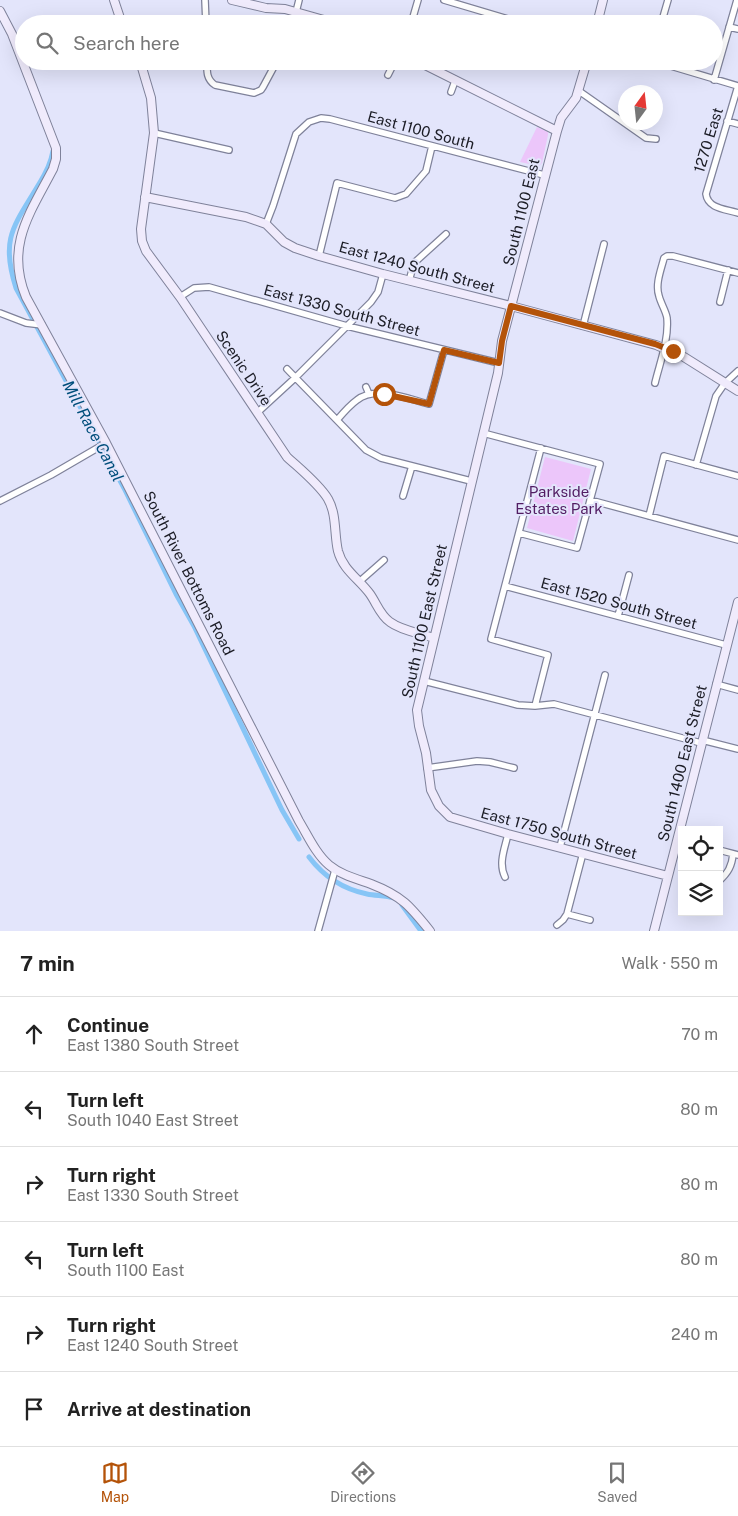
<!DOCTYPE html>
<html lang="en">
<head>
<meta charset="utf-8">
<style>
  :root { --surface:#fff; --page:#f6f6f6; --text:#222; --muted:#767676; --line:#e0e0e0; --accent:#b45309 }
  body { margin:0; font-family:"Public Sans",sans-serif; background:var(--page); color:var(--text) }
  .controls { position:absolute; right:15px; bottom:15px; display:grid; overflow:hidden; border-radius:0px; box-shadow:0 5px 20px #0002 }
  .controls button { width:45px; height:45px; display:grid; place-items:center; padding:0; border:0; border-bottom:1px solid var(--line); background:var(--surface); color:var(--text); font:25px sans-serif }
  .compass { position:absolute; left:618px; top:85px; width:45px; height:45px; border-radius:50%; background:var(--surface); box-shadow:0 5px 20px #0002; rotate:15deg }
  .stop { position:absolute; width:15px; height:15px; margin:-11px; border:4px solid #b45309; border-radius:50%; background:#fff }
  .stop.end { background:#b45309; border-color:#fff; box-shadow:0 1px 5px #0008 }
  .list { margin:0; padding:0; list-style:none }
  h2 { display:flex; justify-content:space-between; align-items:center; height:65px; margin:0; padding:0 20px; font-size:21px }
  h2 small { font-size:16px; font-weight:400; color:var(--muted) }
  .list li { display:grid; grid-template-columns:32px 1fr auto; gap:15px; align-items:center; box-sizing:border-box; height:75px; padding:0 20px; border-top:1px solid var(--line) }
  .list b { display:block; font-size:19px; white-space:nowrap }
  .list p { margin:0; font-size:16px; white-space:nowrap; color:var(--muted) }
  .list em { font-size:16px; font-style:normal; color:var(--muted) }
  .icon { flex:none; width:28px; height:28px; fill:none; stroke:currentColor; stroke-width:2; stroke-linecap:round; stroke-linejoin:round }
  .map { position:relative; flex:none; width:738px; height:931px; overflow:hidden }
  .search { position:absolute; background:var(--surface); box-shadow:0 5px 20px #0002; left:15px; right:15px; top:15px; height:55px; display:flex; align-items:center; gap:12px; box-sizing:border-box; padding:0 18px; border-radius:28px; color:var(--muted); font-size:19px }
  .sheet { height:515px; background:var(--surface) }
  nav { display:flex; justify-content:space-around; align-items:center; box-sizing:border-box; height:70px; border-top:1px solid var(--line); background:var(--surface); font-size:14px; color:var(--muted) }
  nav a { display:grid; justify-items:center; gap:2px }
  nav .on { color:var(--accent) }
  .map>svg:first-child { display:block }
  .green { fill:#ecc6fa }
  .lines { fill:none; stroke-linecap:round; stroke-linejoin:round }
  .canal { stroke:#87c5f6; stroke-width:5 }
  .street-casing { stroke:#7f829a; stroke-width:8 }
  .secondary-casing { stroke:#7f829a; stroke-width:10 }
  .street { stroke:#fff; stroke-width:5.5 }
  .secondary { stroke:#f0ebfc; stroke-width:8 }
  .route { stroke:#b45309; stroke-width:6 }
  .labels { text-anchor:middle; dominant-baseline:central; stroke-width:4; stroke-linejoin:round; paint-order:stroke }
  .street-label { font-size:15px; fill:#1b1c25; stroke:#e3e5fb }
  .park-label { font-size:15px; fill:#521d63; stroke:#e3e5fb }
  .water-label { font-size:16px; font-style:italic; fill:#004e7b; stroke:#e3e5fb }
</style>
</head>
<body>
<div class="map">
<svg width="738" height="931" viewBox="0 0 738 931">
  <rect width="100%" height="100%" fill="#e3e5fb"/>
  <!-- green -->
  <path class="green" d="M537,127l11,5v3l-6,28 -3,3 -19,-4z
    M545,457l46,12 -18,72 -46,-13z"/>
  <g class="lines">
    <!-- canal -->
    <path class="canal" d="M53,151c-2,12 -7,22 -14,33 -25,42 -39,54 -23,104l108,200 52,106 18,32 88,184 17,29
      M309,857c15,20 34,32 58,37 9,2 18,1 27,4
      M402,905l19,26"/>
    <defs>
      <path id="street" d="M205,0l1,24
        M444,0l81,24
        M293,24l6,-24
        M411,24l7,-24
        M661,24l7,-24
        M729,27l9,2
        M207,61c0,10 -1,18 8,24l39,8 7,-3 2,-3 14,-26
        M654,61l84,25 -32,108c2,15 20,15 32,19
        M388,75l7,-14
        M714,80l23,-80
        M579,91l67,47 10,1
        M451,92l4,-11
        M727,121l11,3
        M154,133l75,17
        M266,224l7,-18 23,-72 13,-12 12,-4 9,1 214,56
        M319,256l18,-73 58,15 11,-4 20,-23 6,-25
        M409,281l5,-18 32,-29
        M180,297l14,-9 15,-1 138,39 152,37
        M720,302l8,-32
        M0,313l26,10 16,2
        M583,326l21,-82
        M287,369l79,81 15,8 90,23
        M655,383c5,-21 14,-43 12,-65 -1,-7 -6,-14 -8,-22 -4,-12 2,-26 5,-38l3,-2h6l65,17
        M366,387l3,7
        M258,412l37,-34 76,-76 7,-10 5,-18
        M337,420c6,-7 13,-15 20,-20 19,-15 51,-1 72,4l15,-54
        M483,433l117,31 -23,84 -58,-15
        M696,465l20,-69 9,-13 13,-12
        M403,496l9,-30
        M590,500l148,40
        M0,501l51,-26 55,-32
        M649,516l15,-60 74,20
        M359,582l25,-22
        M505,586l221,59
        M618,616l11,-41
        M424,681l94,24 17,1 19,-2 147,39
        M716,684l22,6
        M535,706l13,-51 -57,-16 50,-191
        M702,740l36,9
        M427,768l50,-7 13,1 24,6
        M560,847l45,-172
        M719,850l19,5
        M505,877c-7,-14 0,-29 3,-43
        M719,881c9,-8 13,-15 14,-27
        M567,914l23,6
        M557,925l6,-5 4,-6 16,-61
        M318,931l17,-61"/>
      <path id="secondary" d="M114,0l8,24
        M232,0l34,8 19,1 53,15
        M0,11l12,23 44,114v11l-3,10c-23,44 -48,77 -27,128l80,146 193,378c9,15 17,33 30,44 12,10 28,14 42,19 31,12 39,22 59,47
        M597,24l6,-24
        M140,61l11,37 3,35 -13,96 1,12 4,10 34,46 107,160c13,12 32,27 41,42 9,16 6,35 10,52 5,19 21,28 32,43 7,10 10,21 20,28 12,9 30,11 44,16
        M417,61l140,70
        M587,61l-11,37 -15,20 -4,13 -55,210 -4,32 -74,308 -7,29 2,16 7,27 5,37 8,16 11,11 58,17 160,42
        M145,197l101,20 20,7 18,18 11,6 24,8 64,18 128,32 145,39 28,12 54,34
        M654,931l84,-329"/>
    </defs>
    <!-- street casing -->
    <use href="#street" class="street-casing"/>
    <!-- secondary casing -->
    <use href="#secondary" class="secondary-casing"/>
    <!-- street -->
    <use href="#street" class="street"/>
    <!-- secondary -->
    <use href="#secondary" class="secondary"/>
  </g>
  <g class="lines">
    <!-- route -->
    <path class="route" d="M384,394l45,10 15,-54 55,13 3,-22 9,-35 144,38 18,7"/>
  </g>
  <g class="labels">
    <!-- street labels -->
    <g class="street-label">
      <text transform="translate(421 130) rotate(15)">East 1100 South</text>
      <text transform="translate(708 140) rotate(-73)">1270 East</text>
      <text transform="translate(521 212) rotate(-76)">South 1100 East</text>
      <text transform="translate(417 267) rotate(15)">East 1240 South Street</text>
      <text transform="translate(342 310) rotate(15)">East 1330 South Street</text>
      <text transform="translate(244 368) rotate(56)">Scenic Drive</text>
      <text transform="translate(189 573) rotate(63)">South River Bottoms Road</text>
      <text transform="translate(619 603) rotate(15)">East 1520 South Street</text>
      <text transform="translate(424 621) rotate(-77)">South 1100 East Street</text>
      <text transform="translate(682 763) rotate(-76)">South 1400 East Street</text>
      <text transform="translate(559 833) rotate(15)">East 1750 South Street</text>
    </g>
    <!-- park labels -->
    <g class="park-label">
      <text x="559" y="491">Parkside<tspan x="559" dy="17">Estates Park</tspan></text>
    </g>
    <!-- water labels -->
    <g class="water-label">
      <text transform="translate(93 431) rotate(62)">Mill Race Canal</text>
    </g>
  </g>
</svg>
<div class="controls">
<button><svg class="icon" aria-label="locate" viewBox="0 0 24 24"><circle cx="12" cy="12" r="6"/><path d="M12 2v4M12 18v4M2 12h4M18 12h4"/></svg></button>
<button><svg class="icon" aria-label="layers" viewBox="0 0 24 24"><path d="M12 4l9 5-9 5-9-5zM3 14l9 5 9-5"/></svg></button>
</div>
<svg class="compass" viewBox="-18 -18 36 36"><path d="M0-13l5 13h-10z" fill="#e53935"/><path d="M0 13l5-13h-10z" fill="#767676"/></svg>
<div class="stop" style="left:384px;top:394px"></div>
<div class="stop end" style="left:673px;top:351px"></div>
<div class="search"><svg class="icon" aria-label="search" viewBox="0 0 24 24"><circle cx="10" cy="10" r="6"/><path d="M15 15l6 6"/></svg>Search here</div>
</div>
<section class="sheet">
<h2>7 min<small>Walk · 550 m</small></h2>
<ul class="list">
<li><svg class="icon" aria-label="ahead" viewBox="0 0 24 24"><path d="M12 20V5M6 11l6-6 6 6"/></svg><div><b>Continue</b><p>East 1380 South Street</p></div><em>70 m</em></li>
<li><svg class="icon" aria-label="left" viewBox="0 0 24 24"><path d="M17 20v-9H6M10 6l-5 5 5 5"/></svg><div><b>Turn left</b><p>South 1040 East Street</p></div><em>80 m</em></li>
<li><svg class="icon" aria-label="right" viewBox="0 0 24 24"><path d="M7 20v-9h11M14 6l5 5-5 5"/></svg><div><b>Turn right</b><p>East 1330 South Street</p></div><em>80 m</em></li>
<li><svg class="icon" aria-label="left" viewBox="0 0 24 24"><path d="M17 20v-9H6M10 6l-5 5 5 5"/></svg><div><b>Turn left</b><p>South 1100 East</p></div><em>80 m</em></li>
<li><svg class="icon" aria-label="right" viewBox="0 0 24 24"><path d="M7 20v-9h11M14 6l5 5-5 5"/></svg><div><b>Turn right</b><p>East 1240 South Street</p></div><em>240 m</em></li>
<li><svg class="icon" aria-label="arrive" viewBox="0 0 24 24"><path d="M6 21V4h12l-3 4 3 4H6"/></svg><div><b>Arrive at destination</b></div></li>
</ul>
</section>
<nav>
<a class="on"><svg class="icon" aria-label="map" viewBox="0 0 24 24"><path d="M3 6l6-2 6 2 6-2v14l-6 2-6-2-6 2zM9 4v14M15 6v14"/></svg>Map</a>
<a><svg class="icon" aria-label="directions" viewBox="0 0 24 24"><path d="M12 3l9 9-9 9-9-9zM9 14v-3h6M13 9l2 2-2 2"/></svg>Directions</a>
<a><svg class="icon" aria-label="saved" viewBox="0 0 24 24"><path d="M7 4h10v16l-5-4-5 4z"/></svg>Saved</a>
</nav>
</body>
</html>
